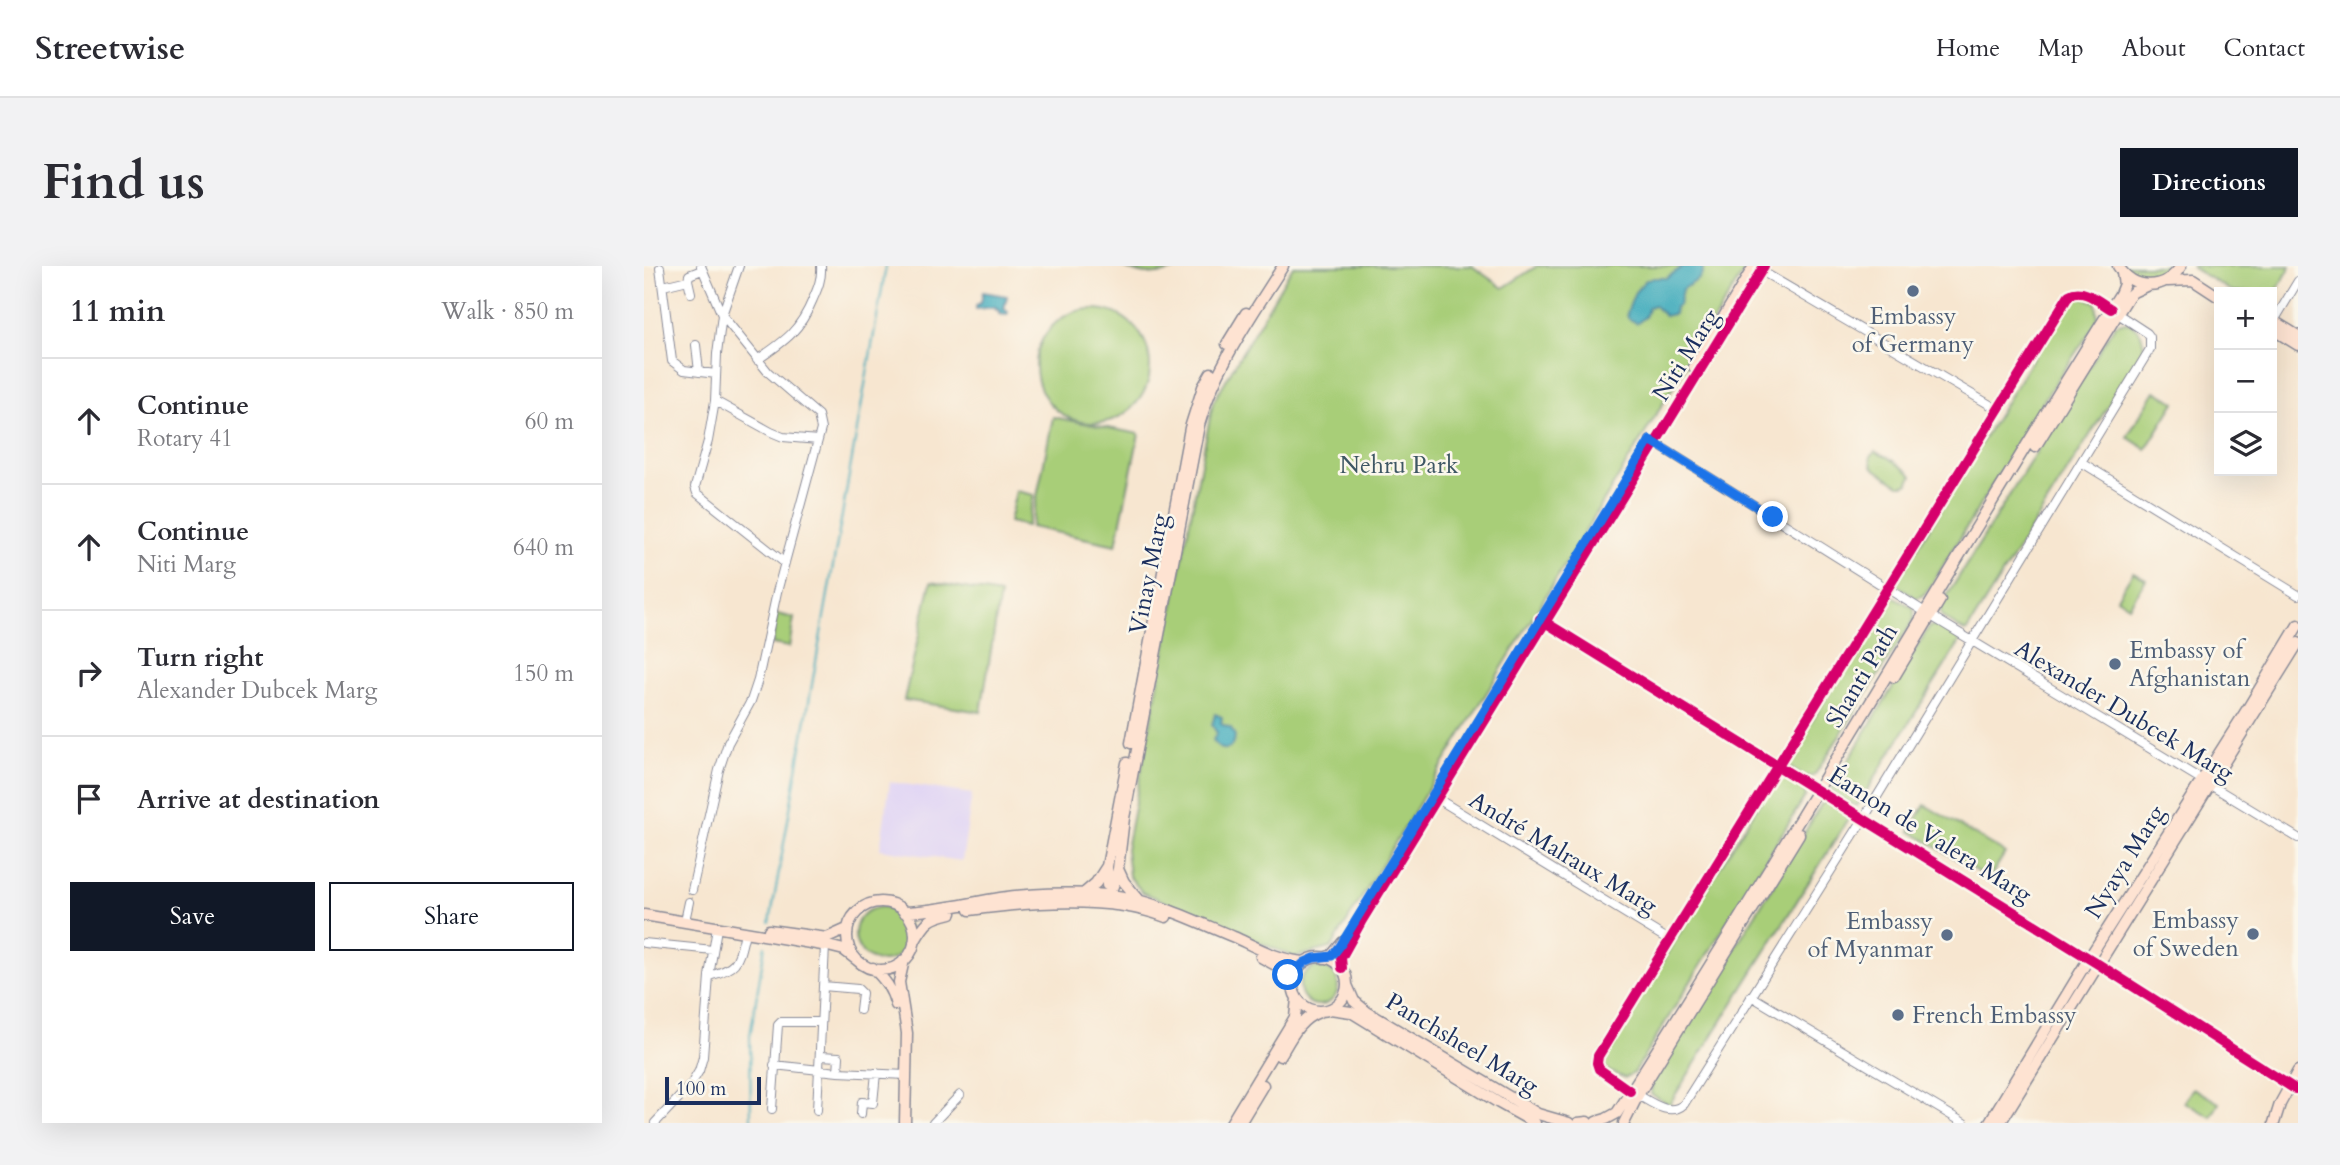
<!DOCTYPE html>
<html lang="en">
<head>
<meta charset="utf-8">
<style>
  :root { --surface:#fff; --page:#f2f2f3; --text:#2b2b33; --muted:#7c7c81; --line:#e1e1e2; --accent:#111827 }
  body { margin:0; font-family:Cardo,serif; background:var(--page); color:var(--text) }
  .controls { position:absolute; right:21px; top:21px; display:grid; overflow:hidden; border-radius:0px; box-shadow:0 7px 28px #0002 }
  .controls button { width:63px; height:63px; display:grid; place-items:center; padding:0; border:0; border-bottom:2px solid var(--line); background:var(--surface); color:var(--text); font:35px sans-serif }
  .scale { position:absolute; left:21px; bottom:18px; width:96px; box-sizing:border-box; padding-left:7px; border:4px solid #1b2f5e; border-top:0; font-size:19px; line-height:24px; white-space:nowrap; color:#1b2f5e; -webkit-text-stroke:5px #fbf7ec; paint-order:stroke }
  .stop { position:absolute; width:21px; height:21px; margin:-16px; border:5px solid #1a73e8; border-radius:50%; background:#fff }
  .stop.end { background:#1a73e8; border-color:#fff; box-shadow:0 2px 7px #0008 }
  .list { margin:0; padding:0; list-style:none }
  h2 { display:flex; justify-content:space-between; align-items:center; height:91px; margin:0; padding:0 28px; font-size:30px }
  h2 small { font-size:23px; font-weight:400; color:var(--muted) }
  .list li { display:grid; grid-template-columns:46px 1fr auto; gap:21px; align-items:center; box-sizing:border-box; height:126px; padding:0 28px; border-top:2px solid var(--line) }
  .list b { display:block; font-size:26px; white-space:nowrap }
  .list p { margin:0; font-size:23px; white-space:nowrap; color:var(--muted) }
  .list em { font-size:23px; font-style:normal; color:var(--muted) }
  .actions { display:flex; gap:14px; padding:21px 28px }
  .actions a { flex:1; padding:16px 0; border:2px solid var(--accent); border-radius:0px; text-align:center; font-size:24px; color:var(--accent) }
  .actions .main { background:var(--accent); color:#fff }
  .icon { flex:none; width:38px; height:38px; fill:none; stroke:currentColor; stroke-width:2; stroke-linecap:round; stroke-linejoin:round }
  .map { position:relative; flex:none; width:1654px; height:857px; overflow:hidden; border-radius:0px }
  header { display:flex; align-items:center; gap:42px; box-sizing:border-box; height:98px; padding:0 35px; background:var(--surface); border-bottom:2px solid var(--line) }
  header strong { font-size:33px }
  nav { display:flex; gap:38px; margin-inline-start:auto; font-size:24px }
  .intro { display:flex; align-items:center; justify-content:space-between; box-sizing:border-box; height:168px; padding:0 42px }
  h1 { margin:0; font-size:49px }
  .button { padding:18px 32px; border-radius:0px; background:var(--accent); color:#fff; font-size:24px; font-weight:700 }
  main { display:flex; gap:42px; padding:0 42px }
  aside { flex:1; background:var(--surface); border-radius:0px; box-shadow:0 7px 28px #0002 }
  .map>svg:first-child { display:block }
  .built { fill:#e0d4f4 }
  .green { fill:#a8ce78; stroke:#627e6b; stroke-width:2 }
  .water { fill:#3daabb; stroke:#2c6c8c; stroke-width:2 }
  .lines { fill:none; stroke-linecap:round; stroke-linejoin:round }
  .stream { stroke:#3daabb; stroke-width:2 }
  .street-casing { stroke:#898a97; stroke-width:10 }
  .secondary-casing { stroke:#898a97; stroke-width:13 }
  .street { stroke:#fff; stroke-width:8 }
  .secondary { stroke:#fee3d2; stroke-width:10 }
  .cycleway-casing { stroke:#fbf7ec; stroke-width:15 }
  .cycleway { stroke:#d6006c; stroke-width:10 }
  .route { stroke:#1a73e8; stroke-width:9 }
  .service-dot { fill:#5c6f8a; stroke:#fbf7ec; stroke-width:2.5 }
  .labels { text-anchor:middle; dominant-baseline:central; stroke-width:5; stroke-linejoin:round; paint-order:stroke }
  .service-label { font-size:24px; fill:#4e5e75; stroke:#fbf7ec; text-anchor:start }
  .street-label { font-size:24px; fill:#1b2f5e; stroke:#fbf7ec }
  .park-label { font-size:24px; fill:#3e5764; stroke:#fbf7ec }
</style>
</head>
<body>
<header>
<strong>Streetwise</strong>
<nav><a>Home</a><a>Map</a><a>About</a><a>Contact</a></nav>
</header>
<div class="intro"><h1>Find us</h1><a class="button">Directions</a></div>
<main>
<aside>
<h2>11 min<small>Walk · 850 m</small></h2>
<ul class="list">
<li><svg class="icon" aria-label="ahead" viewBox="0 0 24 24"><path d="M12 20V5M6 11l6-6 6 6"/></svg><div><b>Continue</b><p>Rotary 41</p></div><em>60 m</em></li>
<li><svg class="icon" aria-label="ahead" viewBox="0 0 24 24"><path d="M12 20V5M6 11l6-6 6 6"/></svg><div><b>Continue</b><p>Niti Marg</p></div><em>640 m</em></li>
<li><svg class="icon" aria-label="right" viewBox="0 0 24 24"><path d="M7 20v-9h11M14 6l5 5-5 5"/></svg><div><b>Turn right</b><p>Alexander Dubcek Marg</p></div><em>150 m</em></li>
<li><svg class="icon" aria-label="arrive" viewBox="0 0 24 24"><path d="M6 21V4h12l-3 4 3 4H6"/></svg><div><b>Arrive at destination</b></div></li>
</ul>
<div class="actions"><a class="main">Save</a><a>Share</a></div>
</aside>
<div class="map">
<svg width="1654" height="857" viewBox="0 0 1654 857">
  <rect width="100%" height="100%" fill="#fbf7ec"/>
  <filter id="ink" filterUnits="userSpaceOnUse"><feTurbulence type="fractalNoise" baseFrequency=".0143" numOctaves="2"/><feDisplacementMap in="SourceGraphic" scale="14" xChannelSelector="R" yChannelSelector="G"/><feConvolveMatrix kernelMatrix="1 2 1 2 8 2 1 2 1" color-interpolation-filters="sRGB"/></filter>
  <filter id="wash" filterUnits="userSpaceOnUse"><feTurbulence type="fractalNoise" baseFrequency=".00686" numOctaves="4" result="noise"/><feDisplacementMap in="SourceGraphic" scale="28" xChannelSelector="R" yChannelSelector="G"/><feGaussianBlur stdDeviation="1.57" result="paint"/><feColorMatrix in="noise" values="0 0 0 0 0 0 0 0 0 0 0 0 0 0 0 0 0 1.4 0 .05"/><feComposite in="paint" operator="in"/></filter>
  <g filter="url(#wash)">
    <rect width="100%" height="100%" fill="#f7e6d0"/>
    <!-- built -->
    <path class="built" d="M246,516l82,12 -10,67 -82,-12z"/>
    <!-- green -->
    <path class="green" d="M477,0h61c-19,12 -42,10 -61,0z
      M649,0h179l31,22 34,-22h210l-416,682 -37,9 -152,-65 -13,-16 -3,-27 87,-447z
      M1480,0h50c-14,19 -36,17 -50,0z
      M1548,0h99l-19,33v-7h-39l-40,-24z
      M1433,29l19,7 2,18 -47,69 -119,195 -9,12 -7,2 -21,-14 176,-288z
      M392 100a57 57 0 1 1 114 0a57 57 0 1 1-114 0Z
      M1481,56c15,5 18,13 19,27l-178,283 -24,-15 -2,-10 175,-282z
      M1511,125l20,11 -29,47 -19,-12z
      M409,151l86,17 -23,111 -85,-18z
      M1231,186l12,5 22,15 3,4 -4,7 -4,2h-5l-27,-18 -2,-10z
      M372,225l18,4 -7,31 -18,-4z
      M1489,306l13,7 -17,27 -12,-8z
      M287,316l69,12 -19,118 -77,-12z
      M1245,328l25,14v11l-100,157c-10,2 -23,-5 -27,-14z
      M133,348l17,4 -5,29 -17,-3z
      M1293,358l24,16 -104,166c-11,-4 -19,-9 -26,-17l98,-162z
      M1141,509l18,11 3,9 -172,278 -9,5 -17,-7 -8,-9 176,-286z
      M1183,536l21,11 1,5 -180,287 -18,-11 1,-13 116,-187 54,-91z
      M1281,539l80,48 -16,26 -79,-48z
      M211 668a27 27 0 1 1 54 0a27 27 0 1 1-54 0Z
      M656 720a19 19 0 1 1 38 0a19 19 0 1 1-38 0Z
      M1549,822l26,15 -8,14 -27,-15z"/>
    <!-- water -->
    <path class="water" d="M1037,0h22c1,15 -11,16 -21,23l-3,15 -4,3 -1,7 -9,2 -11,-11 -5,2 -4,10 -8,6 -9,-5 -1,-5 8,-21 11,-12 8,-2h12l15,-10z
      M339,26l24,4 -3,13 4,3 -1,3 -8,-1v-4h-3v-3l-20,2v-4l5,-2z
      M571,448l7,3 -1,7 10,4 4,8c-1,10 -7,16 -16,12l-6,-8 4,-7 -5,-8z"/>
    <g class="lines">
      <!-- stream -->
      <path class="stream" d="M126,656l116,-656
        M107,857l-1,-87 15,-90"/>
    </g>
  </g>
  <g filter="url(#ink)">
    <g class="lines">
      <defs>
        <path id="street" d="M57,0l21,49 -5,39 -2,47 56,31 12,5 35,3
          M16,2l12,93 12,9 32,4
          M1114,3l239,140
          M44,14l3,13
          M19,20l25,-6 1,-5 13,-5
          M1630,55l24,-40
          M52,79l3,27
          M113,94c28,-19 43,-29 56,-61 5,-11 9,-21 8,-33
          M71,135l-7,40 -13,46 2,6 88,70
          M1006,174l275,172
          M1437,196l217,133
          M1287,350l367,222
          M896,353l558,345 197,125
          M794,533l231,141
          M48,624l27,-120 9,-27 23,-42 7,-21 19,-88 44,-163 -3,-14 -50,-43 -46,-57 17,-49
          M42,650l3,-14
          M0,677l69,7
          M65,710c30,-8 29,-15 36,-43
          M179,720l35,3 4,4 -2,17
          M1107,730l213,127
          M176,790l19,1 -1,15
          M130,799l64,7 69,3
          M986,825l-31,-22 -2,-6 1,-7 471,-761c14,-8 29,6 42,14
          M994,829c14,8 32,22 46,9l180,-286 286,-469v-12l-3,-4 -29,-19
          M128,843l6,-84 3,-3h40
          M173,844l8,-164
          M217,848l1,-12 11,1 3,-30
          M11,857l35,-37 9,-15 4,-14 6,-81 8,-48
          M289,857l27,-28"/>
        <path id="secondary" d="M1474,0c16,25 47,25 63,0
          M1524,15l25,-1 26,17
          M1628,54l26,16
          M1628,63l26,16
          M583,78l19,-31
          M1050,101l60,-101
          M1391,181l93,-150 5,-5 15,-7
          M1250,411l46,-77
          M487,477l59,-315 13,-41 8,-14
          M463,600v19l6,1 5,-17 6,-51 75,-393c16,-58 52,-108 84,-159
          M474,603l6,13 16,19
          M438,629l14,-12 11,-17 20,-103
          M203 670a34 34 0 1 1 68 0a34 34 0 1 1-68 0Z
          M326,644c59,-8 139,-15 196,7
          M260,646c33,-1 64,-9 96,-14 33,-5 96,-7 129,0 36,8 71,25 105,39 24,11 44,23 71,25
          M0,649l184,31 16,4 13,10
          M125,664l58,8 20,-9
          M270,676c12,-20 14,-24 37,-29
          M617,691l20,11 12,16
          M649 718a27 27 0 1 1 54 0a27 27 0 1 1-54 0Z
          M680,692l8,-3 11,-13
          M260,694l-5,22 8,51 -2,90
          M229,702c12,12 19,21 23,37
          M698,702l-1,-10 20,-36 403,-656
          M703,719l7,16 13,11 171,102 31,9
          M686,743l21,3 148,91 36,20
          M636,790c11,-18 19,-37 39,-44
          M952,856l10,-3 11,-6c173,-270 333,-548 503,-819l4,-10 -2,-11
          M587,857l64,-106 2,-18
          M596,857l23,-38
          M934,857l9,-1
          M980,857l14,-28 161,-261
          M1345,857l100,-165 159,-250 50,-83
          M1356,857l298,-480
          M1630,857l6,-19 18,-33"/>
      </defs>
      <!-- street casing -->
      <use href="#street" class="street-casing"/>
      <!-- secondary casing -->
      <use href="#secondary" class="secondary-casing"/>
      <!-- street -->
      <use href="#street" class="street"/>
      <!-- secondary -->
      <use href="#secondary" class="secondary"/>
      <defs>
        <path id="cycleway" d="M896,353l558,345 197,125
          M698,702l-1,-10 20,-36 403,-656
          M986,825l-31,-22 -2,-6 1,-7 471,-761c14,-8 29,6 42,14"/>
      </defs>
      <!-- cycleway casing -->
      <use href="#cycleway" class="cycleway-casing"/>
      <!-- cycleway -->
      <use href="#cycleway" class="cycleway"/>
    </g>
  </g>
  <g class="lines" filter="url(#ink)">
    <!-- route -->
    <path class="route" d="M644,709l5,9 4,-15 8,-7 9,-4 18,-2 8,-10 310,-506 123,77"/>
  </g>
  <!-- markers -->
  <g class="service-dot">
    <circle cx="1269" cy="25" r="7"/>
    <circle cx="1471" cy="398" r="7"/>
    <circle cx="1609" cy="668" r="7"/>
    <circle cx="1303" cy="669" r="7"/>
    <circle cx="1254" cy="749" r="7"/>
  </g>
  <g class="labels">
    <!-- service labels -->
    <g class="service-label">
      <text x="1269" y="50" text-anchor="middle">Embassy<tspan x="1269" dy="28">of Germany</tspan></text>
      <text x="1485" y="384">Embassy of<tspan x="1485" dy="28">Afghanistan</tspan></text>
      <text x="1595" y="654" text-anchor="end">Embassy<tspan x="1595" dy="28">of Sweden</tspan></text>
      <text x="1289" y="655" text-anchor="end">Embassy<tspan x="1289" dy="28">of Myanmar</tspan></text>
      <text x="1268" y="749">French Embassy</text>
    </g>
    <!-- street labels -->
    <g class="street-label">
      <text transform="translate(1042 89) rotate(-58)">Niti Marg</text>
      <text transform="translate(505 308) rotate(-79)">Vinay Marg</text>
      <text transform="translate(1218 410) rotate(-59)">Shanti Path</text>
      <text transform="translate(1480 445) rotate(31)">Alexander Dubcek Marg</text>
      <text transform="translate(1286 569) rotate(32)">Éamon de Valera Marg</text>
      <text transform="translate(919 587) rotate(31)">André Malraux Marg</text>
      <text transform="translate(1481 596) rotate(-58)">Nyaya Marg</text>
      <text transform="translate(818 778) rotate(31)">Panchsheel Marg</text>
    </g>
    <!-- park labels -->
    <g class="park-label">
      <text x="755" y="199">Nehru Park</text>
    </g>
  </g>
</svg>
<div class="controls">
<button>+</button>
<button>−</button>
<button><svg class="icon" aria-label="layers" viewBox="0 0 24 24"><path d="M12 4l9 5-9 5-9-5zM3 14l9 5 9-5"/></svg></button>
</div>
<div class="scale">100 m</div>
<div class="stop" style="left:644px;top:709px"></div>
<div class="stop end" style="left:1129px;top:251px"></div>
</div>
</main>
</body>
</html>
